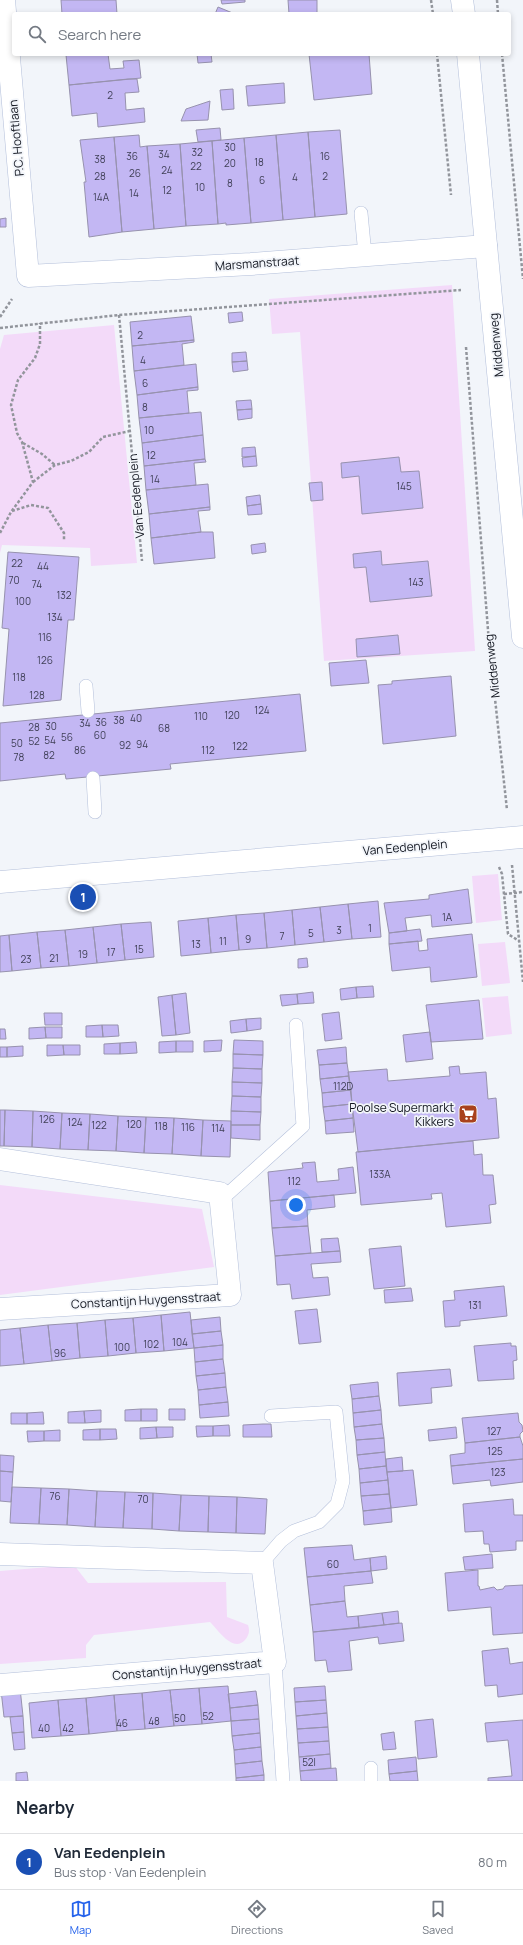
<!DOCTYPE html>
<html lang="en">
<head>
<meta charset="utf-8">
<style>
  :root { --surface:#fff; --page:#f2f2f3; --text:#1f2937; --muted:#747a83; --line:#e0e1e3; --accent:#2563eb }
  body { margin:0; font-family:Manrope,sans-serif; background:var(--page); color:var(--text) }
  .you { position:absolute; left:296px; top:1205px; width:14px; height:14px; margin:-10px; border:3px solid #fff; border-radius:50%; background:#1a73e8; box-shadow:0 0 0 6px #1a73e833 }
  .badge { display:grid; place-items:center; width:26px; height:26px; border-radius:50%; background:var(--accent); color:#fff; font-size:13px; font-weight:700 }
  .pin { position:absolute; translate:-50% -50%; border:2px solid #fff; box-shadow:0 1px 4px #0006 }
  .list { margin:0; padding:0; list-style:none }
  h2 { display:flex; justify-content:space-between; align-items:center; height:52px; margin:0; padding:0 16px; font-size:17px }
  h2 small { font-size:13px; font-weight:400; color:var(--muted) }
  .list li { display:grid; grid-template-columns:26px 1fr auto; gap:12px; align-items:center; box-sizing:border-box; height:56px; padding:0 16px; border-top:1px solid var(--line) }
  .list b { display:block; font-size:15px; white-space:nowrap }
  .list p { margin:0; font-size:13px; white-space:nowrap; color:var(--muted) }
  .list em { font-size:13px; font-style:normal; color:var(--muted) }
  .icon { flex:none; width:22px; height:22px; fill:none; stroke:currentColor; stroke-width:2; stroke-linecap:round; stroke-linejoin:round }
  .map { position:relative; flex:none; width:523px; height:1781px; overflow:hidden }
  .search { position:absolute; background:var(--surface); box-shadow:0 2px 6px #0003; left:12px; right:12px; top:12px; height:44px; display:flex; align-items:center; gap:10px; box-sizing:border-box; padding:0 14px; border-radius:4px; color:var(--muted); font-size:15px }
  .sheet { height:108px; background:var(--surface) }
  nav { display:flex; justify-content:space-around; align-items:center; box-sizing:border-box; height:56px; border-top:1px solid var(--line); background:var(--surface); font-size:11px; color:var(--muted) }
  nav a { display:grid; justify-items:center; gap:2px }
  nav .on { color:var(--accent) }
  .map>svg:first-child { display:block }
  .green { fill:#f3daf9 }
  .building { fill:#c3b7f3; stroke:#9792ae }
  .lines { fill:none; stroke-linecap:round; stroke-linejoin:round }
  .lane-casing { stroke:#b3bfda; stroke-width:14 }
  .street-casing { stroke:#b3bfda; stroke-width:23 }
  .secondary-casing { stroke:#b3bfda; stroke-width:23 }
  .path { stroke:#92959c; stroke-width:2.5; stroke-dasharray:3 2; stroke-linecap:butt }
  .lane { stroke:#fff; stroke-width:13 }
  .street { stroke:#fff; stroke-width:22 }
  .secondary { stroke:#fff; stroke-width:22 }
  .labels { text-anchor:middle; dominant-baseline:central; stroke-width:3.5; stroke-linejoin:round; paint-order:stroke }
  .number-label { font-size:10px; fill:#3f3f56 }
  .street-label { font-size:12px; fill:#131721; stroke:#f2f5fa }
  .poi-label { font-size:12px; fill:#131721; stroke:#f2f5fa; text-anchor:end }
</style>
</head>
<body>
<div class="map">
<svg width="523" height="1781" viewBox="0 0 523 1781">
  <rect width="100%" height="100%" fill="#f2f5fa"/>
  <!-- green -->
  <path class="green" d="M452,285l23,366 -151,10 -24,-329 -28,2 -3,-35z
    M114,325l23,238 -46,3 -1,-18 -88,-3 -2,8v-204l4,-14z
    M498,874l4,46 -26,3 -4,-47z
    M505,942l5,41 -28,3 -4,-42z
    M508,996l4,38 -26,3 -4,-39z
    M0,1185l202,24 12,58 -214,28z
    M74,1565l14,18 138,-1 1,35 21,8c2,6 1,10 -3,15 -12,13 -27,-10 -35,-18l-116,13 -8,10v13l-86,6v-93z"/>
  <!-- building -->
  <path class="building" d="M61,0h55l1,14h-55z
    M221,0h24v2l-23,2z
    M288,0h29v14h-28z
    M218,7l17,7h-20z
    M80,54h28l2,15 14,-1 -1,-7 16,-1 2,18 -72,7 -3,-30z
    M197,54h14l1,8 -14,1z
    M309,54h60l3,40 -58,6z
    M128,79h9l2,13 -14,1 1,17 18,-2 1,14 -47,5 -1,-14 -25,3 -3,-31z
    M284,83l1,20 -37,3 -2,-20z
    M233,89l1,20 -12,1 -2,-20z
    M210,101l-2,19 -27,1 5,-12z
    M220,128l1,12 -23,2 -2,-12z
    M340,130l7,84 -32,3 -7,-85z
    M308,132l7,85 -32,3 -7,-85z
    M139,135l1,12 7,-1 7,83 -32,3 -8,-95z
    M276,135l7,85 -32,3 -7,-85z
    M114,137l8,95 -33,5 -5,-55h2l-6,-42z
    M244,138l7,85 -25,2v-2l-8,1 -6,-83z
    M212,141l6,83 -32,2 -6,-82z
    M180,144l6,82 -32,3 -7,-83z
    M6,218v9h-6v-8z
    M242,312l1,9 -14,2 -1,-10z
    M191,316l3,24 -62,6 -2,-24z
    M194,340v2l-12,2 2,21 -50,6 -2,-25z
    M246,352l1,9 -15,1v-9z
    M247,361l1,9 -15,2 -1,-10z
    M196,364l2,23 -61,8 -3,-24z
    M198,387v3l-11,1 2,22 -50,5 -2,-23z
    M251,400l1,9 -15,1 -1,-9z
    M252,409v9l-14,2 -1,-10z
    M201,412l2,23 -61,8 -3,-25z
    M203,435l2,24 -61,7 -2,-23z
    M255,447l1,9 -14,1v-9z
    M256,456l1,10 -14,1 -1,-9z
    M399,457l2,15 18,-1 4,37 -61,6 -3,-38 -17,2 -1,-15z
    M205,459l1,3 -12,1 2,22 -50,5 -2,-24z
    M322,482l1,18 -12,1 -2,-18z
    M208,484l2,23 -61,7 -3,-24z
    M260,495l1,9 -14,2 -1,-9z
    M261,504l1,10 -14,1 -1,-9z
    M210,507v3l-12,1 3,21 -50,6 -2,-24z
    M201,532h12l2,26 -61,6 -3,-26z
    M265,543l1,9 -14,2 -1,-9z
    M381,551l1,14 46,-4 4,35 -62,6 -4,-35 -12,1 -1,-14z
    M8,552l71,5 -5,63h-6l-7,80 -58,6 6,-77 -7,-1z
    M398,635l2,19 -43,3 -1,-18z
    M366,660l3,23 -38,3 -2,-23z
    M451,676l5,60 -73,8 -5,-59 14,-1v-3z
    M300,694l6,57 -136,13 1,5 -105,10 -1,-5 -65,7v-58z
    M468,889l4,34 -40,4 -1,-12 -26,3 2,13 -18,2 -5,-30 45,-4v-4z
    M378,901l3,36 -29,2 -4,-35z
    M348,904l4,35 -28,3 -4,-35z
    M320,907l4,35 -29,3 -3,-35z
    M292,910l3,35 -28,3 -3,-35z
    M264,913l3,35 -28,2 -3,-35z
    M236,915l3,35 -28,3 -3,-35z
    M208,918l3,35 -30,3 -3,-35z
    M151,922l3,35 -29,3 -4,-36z
    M121,924l4,36 -28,3 -4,-36z
    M93,927l4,36 -28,3 -4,-36z
    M420,929l2,12 -33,3v-11z
    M65,930l4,36 -28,2 -4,-36z
    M37,932l4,36 -29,3 -3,-36z
    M472,934l5,43 -46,5 -1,-15 -38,4 -3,-27 29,-3 1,10 9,-1 -1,-11z
    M9,935l3,36 -12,1v-36z
    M307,958l1,9 -10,1v-9z
    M373,986l1,11 -17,1 -1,-11z
    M356,987l1,11 -16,2 -1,-11z
    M313,992l1,11 -16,1 -1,-10z
    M186,993l4,40 -14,2 -4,-40z
    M297,994l1,10 -16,2 -2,-11z
    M172,995l4,40 -14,1 -4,-39z
    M479,1000l4,39 -52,3 -5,-37z
    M339,1012l3,27 -17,2 -3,-27z
    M44,1013h18v12h-17z
    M261,1018v11l-14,2 -1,-12z
    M246,1019l1,12 -16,2 -1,-12z
    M102,1025l1,12h-17v-11z
    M102,1025h16l1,11 -16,1z
    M45,1027h17v11h-16z
    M45,1027l1,11 -17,1v-11z
    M0,1029h5l1,10h-6z
    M430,1032l3,27 -27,3 -3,-27z
    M222,1040l-1,11 -17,1v-11z
    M234,1040l29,1v14l-30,-1z
    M176,1041h17v11h-17z
    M176,1041v11l-17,1v-11z
    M136,1042l1,11 -17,1v-11z
    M120,1043v11h-16v-10z
    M47,1045h16l1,10 -17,1z
    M63,1045h17v10h-16z
    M23,1046v10l-16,1v-10z
    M0,1047h7v10h-7z
    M346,1047l1,16 -28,2 -2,-15z
    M233,1054l30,1 -1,14 -29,-1z
    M347,1063l2,13 -29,3 -1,-14z
    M459,1066l1,8 26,-2 2,27 8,-1 3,40 -141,14 -10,-80 39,-3 1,12 62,-5 -1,-9z
    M233,1068l29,1v14l-30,-1z
    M349,1076l2,14 -29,3 -2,-14z
    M232,1082l30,1 -1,14 -29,-1z
    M351,1090l1,14 -29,3 -1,-14z
    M232,1096l29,1v15l-30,-1z
    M352,1104l1,14 -28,3 -2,-14z
    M0,1110h5l-1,36h-4z
    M5,1110l28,1 -1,36 -28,-1z
    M33,1111l29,2 -2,36 -28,-2z
    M231,1111l30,1 -1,13h-29z
    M62,1113l28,1 -2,36 -28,-1z
    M90,1114l28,2 -2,35 -28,-1z
    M118,1116l28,1 -2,36 -28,-2z
    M146,1117l28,1 -2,36 -28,-1z
    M174,1118l29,2 -2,36 -29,-2z
    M353,1118l1,14 -28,2 -1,-13z
    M203,1120l28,1 -1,36 -29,-1z
    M231,1125h29v15l-29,-2z
    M473,1141l1,14 8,-1 1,21h10l3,29 -7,1 2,18 -45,4 -4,-34 -11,1 1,5 -71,6 -5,-53z
    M315,1162l2,20 22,-2 -1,-11 15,-2 3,26 -86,8 -2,-29 35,-4 -1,-5z
    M334,1195l1,12 -28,3 1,16 -36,2 -2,-27z
    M308,1226l3,27 -36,3 -3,-28z
    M338,1238l2,13 -18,1 -1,-13z
    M401,1246l4,40 -31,3 -5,-40z
    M340,1251l1,11 -30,2 2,14 15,-1 2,18 -38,4 -2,-15 -13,1 -2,-29z
    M504,1286l3,30 -47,5v5l-15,1 -2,-26 12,-1 -1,-9z
    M411,1288l2,13 -28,2 -1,-13z
    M317,1309l4,33 -22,2 -4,-33z
    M190,1312l4,36 -30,3 -3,-36z
    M161,1315l3,36 -28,2 -3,-35z
    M220,1317l1,14 -29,3 -1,-14z
    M133,1318l3,35 -28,3 -3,-36z
    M105,1320l3,36 -28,2 -3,-35z
    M77,1323l3,35 -28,3 -4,-36z
    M48,1325l4,36 -28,3 -4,-36z
    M20,1328l4,36 -24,2v-36z
    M221,1331l2,14 -29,3 -2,-14z
    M511,1343v3h5l1,14 -4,1 1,18 -36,2 -4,-35z
    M223,1345v14l-28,3 -1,-14z
    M223,1359l2,14 -29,3 -1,-14z
    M450,1369l2,17 -21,2 1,15 -33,3 -2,-33z
    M225,1373l1,14 -28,3 -2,-14z
    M378,1382l1,14 -27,3 -2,-14z
    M226,1387l2,15 -29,3 -1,-15z
    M379,1396l2,14 -28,3 -1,-14z
    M228,1402l1,14 -29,2 -1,-13z
    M141,1409v12h-16v-11z
    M141,1409h16v12h-16z
    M169,1409h16v11h-16z
    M101,1410v12l-16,1 -1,-12z
    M381,1410l1,14 -28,3 -1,-14z
    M84,1411l1,12h-17v-11z
    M43,1412l1,12h-17v-11z
    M11,1413h16v11h-16z
    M518,1413l1,9 3,3 1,6 -3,3v3l-55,6 -3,-25z
    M263,1424h8l1,13h-29v-12z
    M382,1424l2,14 -28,2 -2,-13z
    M229,1425l1,11h-17v-10z
    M196,1426h17v10l-16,1z
    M156,1427l1,11 -17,1v-11z
    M156,1427h17v10l-16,1z
    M456,1427l1,11 -28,3 -1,-11z
    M100,1429v11h-17v-10z
    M100,1429h16l1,10 -17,1z
    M60,1430v11h-16v-10z
    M27,1431h17v10l-16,1z
    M520,1437l3,9v13l-72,7 -1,-11 15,-2v-10z
    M384,1438l1,14 -28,3 -1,-15z
    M385,1452l1,14 -27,3 -2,-14z
    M0,1455l14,1 -1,16 -13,-1z
    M402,1457l1,14 -16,1 -1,-13z
    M523,1459v23l-32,4 -1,-6 -37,4 -2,-18z
    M386,1466l2,14 -28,3 -1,-14z
    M413,1470l4,35 -26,3 -4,-36z
    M0,1471l13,1 -2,30 -11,-1z
    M388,1480l1,14 -28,2 -1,-13z
    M12,1487l29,1 -2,36 -29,-1z
    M41,1488l28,1 -2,36 -28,-1z
    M69,1489l28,2 -2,36 -28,-2z
    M97,1491l28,1 -2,36 -28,-1z
    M125,1492l28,1 -1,36 -29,-1z
    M153,1493l28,2 -2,36 -27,-2z
    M389,1494l2,14 -28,3 -2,-15z
    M181,1495l28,1 -1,36 -29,-1z
    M209,1496l28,1 -1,36 -28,-1z
    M237,1497l30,2 -2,35 -29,-1z
    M513,1499l1,16h9v26h-7v9l-26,2 -1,-8h-5l-1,-13 -18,1 -2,-28z
    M391,1508l1,14 -28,3 -1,-14z
    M352,1545l2,15 16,-2 1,13 -64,6 -3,-29z
    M492,1554l1,14 -28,2 -2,-13z
    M386,1556l1,13 -16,2 -1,-13z
    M478,1570v16h1l1,4 14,-3 3,3 6,-1 2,-3 18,-1v48l-30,2 -2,-28 -43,4 -3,-38z
    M371,1571l2,12 -29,3 1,15 -35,4 -3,-28z
    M345,1601l2,16 11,-1 1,12 -46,4 -3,-27z
    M398,1611l1,12 -15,2 -2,-12z
    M382,1613l2,12 -25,3 -1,-12z
    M402,1623l2,18 -25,3 -1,-7 -29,4 3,29 -24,2 -2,-12 -11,1 -2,-29z
    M508,1648l2,16 13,-2v32l-25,3 -1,-12 -12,1 -3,-35z
    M228,1686l3,35 -29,3 -3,-36z
    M325,1686l1,14 -31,2 -1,-14z
    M20,1688l3,28 -19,1 -3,-27z
    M199,1688l3,36 -28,2 -4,-36z
    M170,1690l4,36 -29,3 -3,-36z
    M256,1691l2,14 -28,3 -2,-14z
    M142,1693l3,36 -28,2 -3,-36z
    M114,1695l3,36 -28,3 -3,-36z
    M86,1698l3,36 -28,2 -3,-36z
    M58,1700l3,36 -29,2 -3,-35z
    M326,1700l1,13 -31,3 -1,-14z
    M258,1705l1,14 -28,2 -1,-13z
    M327,1713l1,14 -31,2 -1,-13z
    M23,1716l1,16 -12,1 -2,-16z
    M259,1719l1,14 -28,3 -1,-15z
    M433,1719l4,38 -19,2 -3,-38z
    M523,1720v61h-35v-3l24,-2 -4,-36 -21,2 -2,-19z
    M328,1727l1,14 -31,2 -1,-14z
    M24,1732l1,17 -11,1 -2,-17z
    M394,1732l2,17 -13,1 -2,-16z
    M260,1733l1,14 -27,3 -2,-14z
    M329,1741l1,13 -31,3 -1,-14z
    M261,1747l1,14 -27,3 -1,-14z
    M330,1754l1,14 -31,3 -1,-14z
    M416,1757l1,14 -28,3 -1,-14z
    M262,1761l2,14 -28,3 -1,-14z
    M336,1768l1,13h-36l-1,-10z
    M417,1771l1,10h-28l-1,-7z
    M27,1772l1,9h-12v-8z
    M264,1775v6h-28v-3z"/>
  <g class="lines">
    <defs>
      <path id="lane" d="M361,213l4,42
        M86,686l2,25
        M93,778l2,34
        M221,1200l82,-74 -7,-101
        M262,1563l19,-22 13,-10 25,-9 18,-18 6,-23 -7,-69 -65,4
        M275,1662l8,119
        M371,1768v13"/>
      <path id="street" d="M4,0l24,276 223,-12 235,-18
        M0,882l523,-45
        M0,1159l220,34 10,102 -230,14
        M0,1554l262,9 13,99 -275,23"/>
      <path id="secondary" d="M462,0l2,14
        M468,54l55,583"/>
    </defs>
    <!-- lane casing -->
    <use href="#lane" class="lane-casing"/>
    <!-- street casing -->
    <use href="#street" class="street-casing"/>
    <!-- secondary casing -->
    <use href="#secondary" class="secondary-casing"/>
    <!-- path -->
    <path class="path" d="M431,0l2,14
      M497,0l1,14
      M437,54l14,141
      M502,54l21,225
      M119,315l23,246
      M0,317l12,-18
      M0,328l119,-13 342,-25
      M466,347l23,296 18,167
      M23,443l19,11 13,11
      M33,482l22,-17 16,-4 18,-9 14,-15 27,-6
      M12,511l19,-6 17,3 16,25v8
      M0,533l11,-21 22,-30 -11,-40 -5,-9 -6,-28 7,-25 17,-22 5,-14v-21
      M512,865l11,117
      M499,867l3,7 6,60 11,7
      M504,894l19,-2"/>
    <!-- lane -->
    <use href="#lane" class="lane"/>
    <!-- street -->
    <use href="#street" class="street"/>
    <!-- secondary -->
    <use href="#secondary" class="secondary"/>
  </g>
  <!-- icons -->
  <defs>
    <symbol id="supermarket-square" viewBox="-11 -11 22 22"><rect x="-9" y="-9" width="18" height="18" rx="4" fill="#a9421d" stroke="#f2f5fa"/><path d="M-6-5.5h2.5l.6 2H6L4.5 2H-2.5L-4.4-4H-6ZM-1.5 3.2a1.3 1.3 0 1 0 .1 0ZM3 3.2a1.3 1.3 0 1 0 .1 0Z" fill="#fff"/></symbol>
  </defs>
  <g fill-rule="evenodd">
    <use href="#supermarket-square" x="457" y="1103" width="22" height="22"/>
  </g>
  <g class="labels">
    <!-- number labels -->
    <g class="number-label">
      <text x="110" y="95">2</text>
      <text x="230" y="147">30</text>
      <text x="197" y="152">32</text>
      <text x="164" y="154">34</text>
      <text x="132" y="156">36</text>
      <text x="325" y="156">16</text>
      <text x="100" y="159">38</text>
      <text x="259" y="162">18</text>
      <text x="230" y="163">20</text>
      <text x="196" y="166">22</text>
      <text x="167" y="170">24</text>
      <text x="135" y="173">26</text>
      <text x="100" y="176">28</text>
      <text x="325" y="176">2</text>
      <text x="295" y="177">4</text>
      <text x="262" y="180">6</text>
      <text x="230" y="183">8</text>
      <text x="200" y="187">10</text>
      <text x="167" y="190">12</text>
      <text x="134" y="193">14</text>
      <text x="101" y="197">14A</text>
      <text x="140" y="335">2</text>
      <text x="143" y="360">4</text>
      <text x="145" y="383">6</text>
      <text x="145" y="407">8</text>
      <text x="149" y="430">10</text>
      <text x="151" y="455">12</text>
      <text x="155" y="479">14</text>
      <text x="404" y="486">145</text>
      <text x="17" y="563">22</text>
      <text x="43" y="566">44</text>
      <text x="14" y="580">70</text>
      <text x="416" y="582">143</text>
      <text x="37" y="584">74</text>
      <text x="64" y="595">132</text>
      <text x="23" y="601">100</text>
      <text x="55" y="617">134</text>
      <text x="45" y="637">116</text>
      <text x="45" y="660">126</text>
      <text x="19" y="677">118</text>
      <text x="37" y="695">128</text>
      <text x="262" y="710">124</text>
      <text x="232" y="715">120</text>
      <text x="201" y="716">110</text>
      <text x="136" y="718">40</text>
      <text x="119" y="720">38</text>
      <text x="101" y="722">36</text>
      <text x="85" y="723">34</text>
      <text x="51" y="726">30</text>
      <text x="34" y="727">28</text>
      <text x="164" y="728">68</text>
      <text x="100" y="735">60</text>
      <text x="67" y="737">56</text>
      <text x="50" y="740">54</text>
      <text x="34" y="741">52</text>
      <text x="17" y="743">50</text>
      <text x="142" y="744">94</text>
      <text x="125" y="745">92</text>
      <text x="240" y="746">122</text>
      <text x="80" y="750">86</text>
      <text x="208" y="750">112</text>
      <text x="49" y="755">82</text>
      <text x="19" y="757">78</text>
      <text x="447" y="917">1A</text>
      <text x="370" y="928">1</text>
      <text x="339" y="930">3</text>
      <text x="311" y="933">5</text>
      <text x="282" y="936">7</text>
      <text x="248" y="939">9</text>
      <text x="223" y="941">11</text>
      <text x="196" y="944">13</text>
      <text x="139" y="949">15</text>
      <text x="111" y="952">17</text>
      <text x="83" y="954">19</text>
      <text x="54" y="958">21</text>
      <text x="26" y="959">23</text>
      <text x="343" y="1086">112D</text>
      <text x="47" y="1119">126</text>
      <text x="75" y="1122">124</text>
      <text x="134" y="1124">120</text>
      <text x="99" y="1125">122</text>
      <text x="161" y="1126">118</text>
      <text x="188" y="1127">116</text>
      <text x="218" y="1128">114</text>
      <text x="380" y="1174">133A</text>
      <text x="294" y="1181">112</text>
      <text x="475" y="1305">131</text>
      <text x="180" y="1342">104</text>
      <text x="151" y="1344">102</text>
      <text x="122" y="1347">100</text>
      <text x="60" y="1353">96</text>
      <text x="494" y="1431">127</text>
      <text x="495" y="1451">125</text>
      <text x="498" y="1472">123</text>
      <text x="55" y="1496">76</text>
      <text x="143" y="1499">70</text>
      <text x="333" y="1564">60</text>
      <text x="208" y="1716">52</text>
      <text x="180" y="1718">50</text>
      <text x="154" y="1721">48</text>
      <text x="122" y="1723">46</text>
      <text x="44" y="1728">40</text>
      <text x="68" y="1728">42</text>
      <text x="309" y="1762">52I</text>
    </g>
    <!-- street labels -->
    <g class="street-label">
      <text transform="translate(16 138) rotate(-95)">P.C. Hooftlaan</text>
      <text transform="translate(257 263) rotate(-4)">Marsmanstraat</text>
      <text transform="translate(496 345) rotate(-95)">Middenweg</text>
      <text transform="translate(136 496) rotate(-95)">Van Eedenplein</text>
      <text transform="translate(492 666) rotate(-96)">Middenweg</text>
      <text transform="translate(405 847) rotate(-5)">Van Eedenplein</text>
      <text transform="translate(146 1300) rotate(-3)">Constantijn Huygensstraat</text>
      <text transform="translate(187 1669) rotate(-5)">Constantijn Huygensstraat</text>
    </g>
    <!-- poi labels -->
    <g class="poi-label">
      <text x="454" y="1107">Poolse Supermarkt<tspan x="454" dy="14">Kikkers</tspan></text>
    </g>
  </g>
</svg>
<div class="you"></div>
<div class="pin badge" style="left:83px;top:897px;background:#1a4fb4">1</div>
<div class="search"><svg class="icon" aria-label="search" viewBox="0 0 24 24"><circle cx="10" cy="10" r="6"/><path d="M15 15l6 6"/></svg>Search here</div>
</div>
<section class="sheet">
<h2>Nearby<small></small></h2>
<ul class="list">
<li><span class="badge" style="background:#1a4fb4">1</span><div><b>Van Eedenplein</b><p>Bus stop · Van Eedenplein</p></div><em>80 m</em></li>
</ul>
</section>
<nav>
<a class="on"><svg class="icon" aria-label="map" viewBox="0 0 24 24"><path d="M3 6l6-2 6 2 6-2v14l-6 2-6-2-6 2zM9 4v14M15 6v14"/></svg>Map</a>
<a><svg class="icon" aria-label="directions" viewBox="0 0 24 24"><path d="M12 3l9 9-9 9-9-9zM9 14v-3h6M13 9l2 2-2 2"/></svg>Directions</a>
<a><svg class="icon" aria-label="saved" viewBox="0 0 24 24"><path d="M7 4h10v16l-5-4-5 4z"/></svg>Saved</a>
</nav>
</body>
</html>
